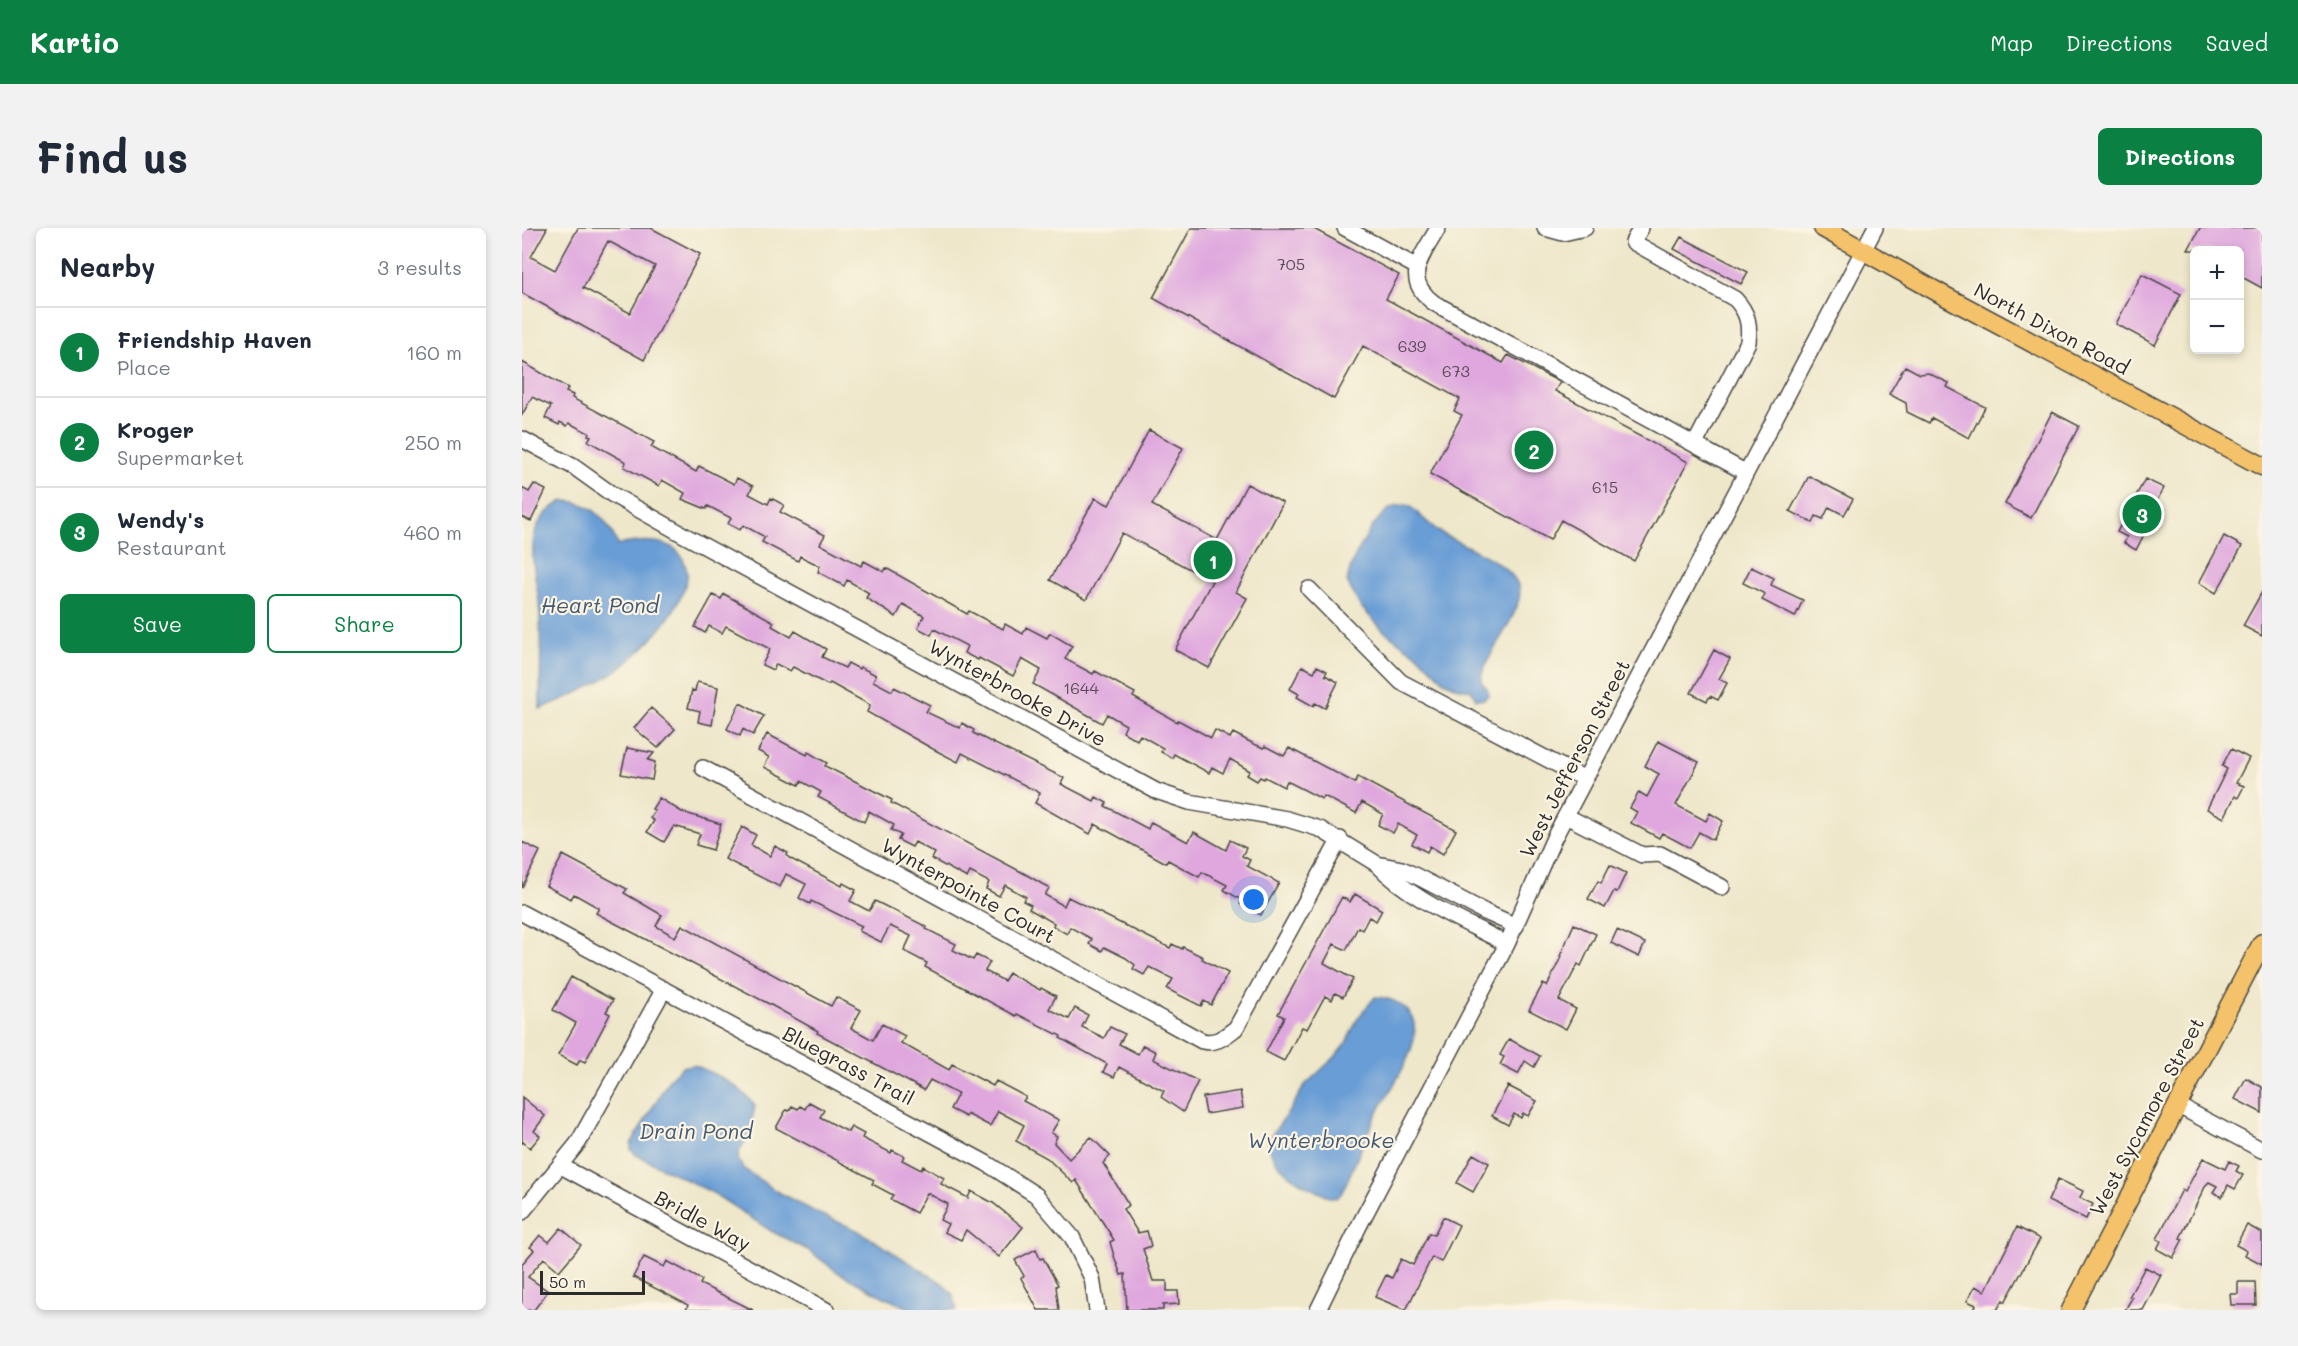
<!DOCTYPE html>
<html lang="en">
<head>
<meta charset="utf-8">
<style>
  :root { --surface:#fff; --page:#f2f2f3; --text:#1f2937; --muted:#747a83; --line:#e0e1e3; --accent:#0b8043 }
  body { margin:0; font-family:Mali,sans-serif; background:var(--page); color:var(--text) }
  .controls { position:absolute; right:18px; top:18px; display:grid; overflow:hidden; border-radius:9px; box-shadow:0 3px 9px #0003 }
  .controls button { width:54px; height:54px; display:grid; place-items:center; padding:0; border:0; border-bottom:2px solid var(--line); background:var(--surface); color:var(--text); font:30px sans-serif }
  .scale { position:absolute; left:18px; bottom:15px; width:105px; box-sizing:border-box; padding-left:6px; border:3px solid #2b2b2b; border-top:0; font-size:16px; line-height:21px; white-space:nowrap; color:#2b2b2b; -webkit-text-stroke:4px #fcf5e5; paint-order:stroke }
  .you { position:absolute; left:732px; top:672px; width:21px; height:21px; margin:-15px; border:4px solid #fff; border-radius:50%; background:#1a73e8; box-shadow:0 0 0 9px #1a73e833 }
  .badge { display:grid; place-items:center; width:39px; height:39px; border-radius:50%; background:var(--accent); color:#fff; font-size:20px; font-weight:700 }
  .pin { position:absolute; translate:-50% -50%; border:3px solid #fff; box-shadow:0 2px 6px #0006 }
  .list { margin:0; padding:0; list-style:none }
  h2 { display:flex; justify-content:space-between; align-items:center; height:78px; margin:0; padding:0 24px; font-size:26px }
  h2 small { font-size:20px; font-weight:400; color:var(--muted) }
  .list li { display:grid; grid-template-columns:39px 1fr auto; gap:18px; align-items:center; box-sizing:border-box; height:90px; padding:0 24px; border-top:2px solid var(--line) }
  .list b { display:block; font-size:22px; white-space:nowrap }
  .list p { margin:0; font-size:20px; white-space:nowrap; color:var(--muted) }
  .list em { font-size:20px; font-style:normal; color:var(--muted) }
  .actions { display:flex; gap:12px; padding:18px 24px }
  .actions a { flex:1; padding:14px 0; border:2px solid var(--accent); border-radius:9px; text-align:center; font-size:21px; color:var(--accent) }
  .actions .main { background:var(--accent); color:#fff }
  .map { position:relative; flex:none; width:1740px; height:1082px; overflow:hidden; border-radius:9px }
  header { display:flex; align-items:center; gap:36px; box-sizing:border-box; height:84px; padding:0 30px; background:var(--accent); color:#fff }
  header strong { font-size:28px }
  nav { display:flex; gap:33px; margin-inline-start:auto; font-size:21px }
  .intro { display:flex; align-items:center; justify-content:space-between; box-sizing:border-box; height:144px; padding:0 36px }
  h1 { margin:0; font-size:42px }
  .button { padding:15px 27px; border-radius:9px; background:var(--accent); color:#fff; font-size:21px; font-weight:700 }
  main { display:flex; gap:36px; padding:0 36px }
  aside { flex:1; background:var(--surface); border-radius:9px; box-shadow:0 3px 9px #0003 }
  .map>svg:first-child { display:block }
  .water { fill:#699dd5; stroke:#4a6480; stroke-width:1.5 }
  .building { fill:#dfa7de; fill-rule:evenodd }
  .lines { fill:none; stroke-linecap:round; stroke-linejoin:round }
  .minor-casing { stroke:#484743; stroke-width:18 }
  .major-casing { stroke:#484743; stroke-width:21 }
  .minor { stroke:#fff; stroke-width:15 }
  .major { stroke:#f4c26a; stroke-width:18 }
  .labels { text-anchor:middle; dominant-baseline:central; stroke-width:4.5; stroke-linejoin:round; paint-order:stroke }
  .number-label { font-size:16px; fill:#584a58 }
  .street-label { font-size:20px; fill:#2b2b2b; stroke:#fcf5e5 }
  .water-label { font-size:21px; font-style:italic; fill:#44596f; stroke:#fcf5e5 }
</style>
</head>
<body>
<header>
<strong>Kartio</strong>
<nav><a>Map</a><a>Directions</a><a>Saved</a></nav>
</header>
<div class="intro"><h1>Find us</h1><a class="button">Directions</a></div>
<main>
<aside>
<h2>Nearby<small>3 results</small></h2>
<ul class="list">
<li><span class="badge">1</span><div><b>Friendship Haven</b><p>Place</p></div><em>160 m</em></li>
<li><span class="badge">2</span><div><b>Kroger</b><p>Supermarket</p></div><em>250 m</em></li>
<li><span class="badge">3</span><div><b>Wendy's</b><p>Restaurant</p></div><em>460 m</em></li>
</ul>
<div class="actions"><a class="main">Save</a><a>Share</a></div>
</aside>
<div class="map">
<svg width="1740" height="1082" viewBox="0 0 1740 1082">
  <rect width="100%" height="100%" fill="#fcf5e5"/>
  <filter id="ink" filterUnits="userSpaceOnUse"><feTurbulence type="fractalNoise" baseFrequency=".0167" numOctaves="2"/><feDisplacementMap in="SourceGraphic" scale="12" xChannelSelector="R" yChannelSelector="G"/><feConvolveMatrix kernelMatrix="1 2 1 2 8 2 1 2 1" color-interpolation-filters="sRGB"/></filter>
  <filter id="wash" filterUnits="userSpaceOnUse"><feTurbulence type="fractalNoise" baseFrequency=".008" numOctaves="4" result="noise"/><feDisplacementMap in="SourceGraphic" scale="24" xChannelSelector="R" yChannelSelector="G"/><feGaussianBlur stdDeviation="1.35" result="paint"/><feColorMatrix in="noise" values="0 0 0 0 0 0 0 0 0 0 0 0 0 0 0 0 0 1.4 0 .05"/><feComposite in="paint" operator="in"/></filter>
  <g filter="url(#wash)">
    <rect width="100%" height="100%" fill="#eee7ca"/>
    <!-- water -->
    <path class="water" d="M41,273c28,-1 45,20 55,44 22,-5 60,-9 67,20 2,5 3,9 2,14 -8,32 -34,61 -58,82 -27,22 -57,35 -89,48 0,-35 2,-71 -1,-106 -2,-23 -11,-49 -3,-73 5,-14 14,-22 27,-29z
      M883,277l6,2c10,9 20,20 32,27 21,13 84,33 76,65 -7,27 -28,49 -37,75v9l5,5 2,6 -5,5h-8l-5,-9 -12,-2 -15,-7 -24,-24 -35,-25 -25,-26 -13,-24c2,-19 25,-60 40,-71 6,-5 11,-5 18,-6z
      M853,769c14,1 23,4 33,14 24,27 -24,86 -35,110 -11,25 -20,49 -32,73l-5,4 -7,-1c-23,-10 -59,-28 -61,-57l22,-30 15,-25 30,-28 11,-14 12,-25z
      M172,837c24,10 46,20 61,41l-6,28 -10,18 -1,7 5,9 33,23 41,22 40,17 87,54 9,11 4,15h-44l-27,-12 -47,-25 -31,-23 -37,-19 -58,-38 -77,-38 -5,-5v-6l39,-66 12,-11z"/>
    <g id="blocks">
      <!-- building -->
      <path class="building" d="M0,0h25l-16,29 24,13 23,-42h73l49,26 -56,106 -122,-67zM86,13l47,25 -25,47 -47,-25z
        M669,0h121l87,47 -13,24 117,64 5,-8 34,18 18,9 -5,9 133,71 -54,99 -73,-41 -11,20 -120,-66 32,-59 -8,-4 6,-12 -97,-53 -29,53 -181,-101z
        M1678,0h62v60l-22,-12v-26h-52z
        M1159,9l67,35 -7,12 -67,-35z
        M1620,46l39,20 -26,51 -39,-21z
        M0,134l46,26 -2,4 7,3 -1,3 82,44 -3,5 45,25 3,-6 35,18 3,-6 16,8 -4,8 19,10 3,-6 13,7 -4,7 45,23 -5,9 41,22 3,-5 20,11 2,-4 81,46 2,-3 34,18 2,-5 18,10 3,-7 21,11 3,-5 22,13 -7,13 28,15 2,-3 40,22 -2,4 44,25 1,-2 33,18 4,-8 15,8 3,-5 21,11 10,4 1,-2 19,10 5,-8 66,35 3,-6 98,53 -13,24 -13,-8 -3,6 -15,-8 5,-9 -19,-11 -5,9 -15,-8 5,-11 -21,-12 -6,11 -32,-17 -2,3 -35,-18 -3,6 -19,-10 -1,2 -4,-2 -3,4 -10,-6 3,-4 -20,-12 -7,14 -11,-6 -3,6 -35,-19 -2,4 -11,-6 2,-4 -23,-13 -3,5 -14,-8 3,-7 -19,-11 -5,9 -69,-39 8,-14 -19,-11 -9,17 -34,-18 -1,2 -14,-7 3,-7 -33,-17 -3,6 -13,-7 6,-12 -21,-12 -7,13 -30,-19 3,-5 -22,-13 -3,6 -26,-14 2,-6 -20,-10 -2,5 -36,-19 3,-5 -22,-12 -3,5 -12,-6 3,-6 -23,-12 -2,3 -24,-10 3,-6 -23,-13 -3,6 -35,-19 2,-5 -38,-21 3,-5 -3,-1 1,-2 -20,-10 -2,3 -7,-4 -1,3 -14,-7 6,-12 -19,-9 -10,18z
        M1383,138l15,8 8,-1 21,10 -2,4 38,20 -16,31 -37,-20 -3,5 -22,-11 -1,-9 -17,-9z
        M1530,184l27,14 -48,92 -26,-14z
        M627,202l34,18 -31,57 65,35 30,-56 36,19 -47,89 11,6 -38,70 -34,-18 37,-69 -90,-48 -36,67 -36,-20 45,-82 14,7z
        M1287,248l44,23 -9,16 -15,-8 -6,12 -7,-3 -3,7 -23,-12z
        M1623,251l19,9 -14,25 4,2 -18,35 -12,-7 3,-6 -10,-5z
        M12,256l12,6 -15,31 -9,-4v-29l7,4z
        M1702,308l18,10 -26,47 -17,-10z
        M1229,339l23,11 -3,7 32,15 -8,17 -33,-17 3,-6 -22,-11z
        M1740,364v44l-19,-10z
        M202,366l50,28 -2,4 19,11 4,-6 31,18 -4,8 23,11 3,-5 11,6 1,-2 16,8 -3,6 19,10 2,-4 36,18 -4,7 34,16 2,-5 12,7 -1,3 91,45 -3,6 33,17 2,-4 11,6 -2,3 43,23 3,-7 37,20 6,-10 32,18 4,-10 16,8 -4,8 8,4 -3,6 32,17 -18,32 -21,-11 2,-4 -18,-10 3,-5 -25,-13 -3,5 -31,-17 -2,3 -71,-39 -5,10 -55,-31 5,-10 -78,-40 -4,9 -25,-13 -66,-37 3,-7 -40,-22 -2,2 -35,-18 -3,4 -14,-7 -3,6 -11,-5 8,-16 -44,-23 -4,7 -13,-7 -4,7 -10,-6 18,-32 8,4z
        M1192,422l16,9 -11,20 8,4 -9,17 -8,-4 -3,5 -16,-8z
        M780,438l12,6 3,-6 10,5 -2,4 13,7 -13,26 -10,-5 -2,3 -16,-9 2,-3 -9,-5z
        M175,454l21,5 -6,38 -14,-3 2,-11 -12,-3 4,-18 3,1z
        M218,475l24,13 -11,19 -10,-6 -3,7 -13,-7z
        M129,480l24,21 -17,19 -24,-20z
        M245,506l40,21 1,-3 19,11 -2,3 67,34 -1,3 136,72 22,13 -4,7 19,11 4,-9 102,51 2,-4 10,5 1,-2 20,10 -1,2 26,14 -17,32 -7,-4 -3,5 -34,-17 6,-10 -24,-12 -5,8 -11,-6 2,-4 -9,-7 -22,-11 -2,4 -13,-7 3,-5 -22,-12 -3,7 -14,-8 1,-3 -25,-14 2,-4 -8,-4 3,-4 -21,-12 -6,11 -13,-7 3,-7 -19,-10 -3,6 -35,-19 3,-6 -20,-11 -3,5 -14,-7 3,-5 -10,-5 3,-5 -25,-14 -5,11 -46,-25 3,-5 -20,-11 -2,4 -35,-18 5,-10 -11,-6z
        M1136,513l41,21 -23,43 30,16 4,-8 13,8 -10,19 -14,-8 -9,16 -28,-15 -3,5 -28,-15 6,-11 -7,-4 9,-16 8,5 12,-23 -14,-8z
        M105,520l27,5 -6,7 7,2 -3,18 -31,-6z
        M1709,521l18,9 -13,25 8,3 -6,12 -3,-2 -11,22 -17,-9 20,-40 -5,-3z
        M137,570l23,14 39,12 -8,26 -17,-5 4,-11 -26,-8 -10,16 -17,-10 7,-11 -4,-3 5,-7 -3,-2z
        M220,599l14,8 -5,10 19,11 5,-10 13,7 -1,2 2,3 53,28 1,-3 13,7 -6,11 19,10 6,-10 52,26 -1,2 30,15 -3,6 20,10 3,-5 14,7 -5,9 19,10 5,-8 31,17 1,-2 15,8 -7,13 20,10 6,-11 13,7 -6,12 22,11 6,-11 15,7 -6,10 19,10 5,-9 13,7 -3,7 45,22 -15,31 -22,-15 3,-6 -45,-24 -5,10 -11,-5 4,-8 -47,-26 1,-2 -44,-22 -1,2 -91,-49 2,-4 -23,-12 7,-15 -21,-10 -9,16 -22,-11 3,-5 -51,-25 -1,3 -11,-6 7,-14 -20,-10 -6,13 -55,-28z
        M0,614l18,9 -18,37z
        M41,627l64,34 -3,4 38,22 -6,11 19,11 7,-12 149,81 5,-9 25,13 -10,18 22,12 9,-16 23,12 -4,7 48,27 3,-6 41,22 3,-5 30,16 -3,4 36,19 -8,13 6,3 -3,7 15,16 22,-22 19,19 -7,7 26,42 -6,4 15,24 9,-2 4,15 -8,3 10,32h14v10h11l1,13 -16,1v5h-36l-2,-36 -4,1 -7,-19 -4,-14 4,-2 -38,-60 -3,3 -26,-25 -31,-17 8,-16 -26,-14 -8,15 -23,-12 -1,3 -16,-8 8,-15 -28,-14 -6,10 -107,-57 1,-2 -47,-26 -162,-85 -13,-7 3,-5 -25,-14 -3,5 -25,-13z
        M1088,637l16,8 -9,19 -3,-1 -9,17 -17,-9 10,-18 3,2z
        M833,666l27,16 -6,11 -7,-4 -7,13 -4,-3 -12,23 -12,-6 -10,19 29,16 -10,18 -8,-4 -3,7 -7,-4 -18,33 -5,-2 -18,34 -18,-9 18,-35 -6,-3 64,-117 8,5z
        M1052,696l22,10 -15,32 -3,-2 -19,36 17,9 -10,20 -37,-19 14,-26 4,2 14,-29 -1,-1z
        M1095,702l28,13 -6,14 -28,-14z
        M49,749l42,23 -7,12 4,2 -25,48 -5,-2 -3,5 -19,-10 18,-32 -23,-13z
        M987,811l31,17 -6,11 -9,-6 -7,13 -18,-9 4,-8 -4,-2z
        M1724,850l16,9v26l-27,-14z
        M986,858l29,15 -9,15 -5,-3 -2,5 -7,-4 -6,11 -16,-9z
        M718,863l3,17 -37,6 -3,-17z
        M0,869l23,19 -11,15 6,5 -10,12 -7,-6 -1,2z
        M287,874l15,8 -4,7 28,15 3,-5 13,7 -2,4 29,15 1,-3 12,6 -2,4 19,10 2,-4 21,12 -3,6 27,14 3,-7 22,12 30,24 -24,30 -33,-27 -5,10 -17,-8 4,-8 -8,-4 8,-16 -21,-11 -11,20 -26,-14 3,-4 -21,-11 2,-4 -98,-52 10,-18 3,1 3,-5 6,3 2,-3 5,3z
        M951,926l16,9 -16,29 -16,-9z
        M1681,930l22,11 4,-8 10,5 -3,5 7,4 -8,14 -7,-4 -6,12 -9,-5 4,-6 -8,-4 -3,3 -26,53 3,1 -10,19 -16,-9 4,-8 -4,-2 25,-49 3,2z
        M1536,951l25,12 -3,7 13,6 -7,15 -38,-18z
        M921,989l16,8 -18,37 -9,-5 -26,53 -31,-13 11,-22 6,3 9,-19 12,6 16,-32 5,2z
        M1725,997l15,8v31l-17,-9 2,-4 -11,-6z
        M1495,999l23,12 -35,63 -2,-2 -6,10h-23l2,-5 -9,-4 8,-15 10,5z
        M39,1000l20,17 -22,26 -15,-13 -16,19 20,14 -14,19h-12v-46l12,-14 -4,-3 10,-12 9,7z
        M514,1021l4,10 3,-1 15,27 -2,1 3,24h-21l-17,-32 3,-2 -9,-16z
        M122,1029l20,10 3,-6 35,19 -2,4 53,26h-67l2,-5 -55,-28z
        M1623,1039l16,8 -18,35h-18l7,-12 -3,-1z
        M1716,1054h17l1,23h-25l-1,-11h8z"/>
    </g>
  </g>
  <g filter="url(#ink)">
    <use href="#blocks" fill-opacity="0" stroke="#484743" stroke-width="1.5"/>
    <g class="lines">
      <defs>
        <path id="minor" d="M823,0l72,39
          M916,0c-16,29 -37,50 -4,75l311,169
          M1023,0l18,5 22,-5
          M1119,0l-8,14 102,57c13,14 15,25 13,43l-53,102
          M0,211l52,28 39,28 69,39 474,257 33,11 98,17 33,10 57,35 25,5 18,9 65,34 31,14
          M787,361l92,93 184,97
          M181,540l499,273c15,3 22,-4 34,-13l104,-189
          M1044,588l76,39 18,-1 62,33
          M855,636c35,37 85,56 130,80
          M0,685l464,250 50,32 36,42 20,41 5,32
          M1655,877l85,45
          M39,938l265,144
          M0,984l56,-69 86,-154
          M796,1082l42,-86 147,-280 47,-106 321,-610"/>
        <path id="major" d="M1301,0l120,67 319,171
          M1549,1082l191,-367"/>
      </defs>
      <!-- minor casing -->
      <use href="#minor" class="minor-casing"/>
      <!-- major casing -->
      <use href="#major" class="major-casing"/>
      <!-- minor -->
      <use href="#minor" class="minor"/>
      <!-- major -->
      <use href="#major" class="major"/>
    </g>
  </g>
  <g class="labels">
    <!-- number labels -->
    <g class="number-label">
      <text x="769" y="35">705</text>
      <text x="890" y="117">639</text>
      <text x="934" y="142">673</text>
      <text x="1083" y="258">615</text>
      <text x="559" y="459">1644</text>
    </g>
    <!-- street labels -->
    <g class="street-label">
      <text transform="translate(1530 100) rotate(28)">North Dixon Road</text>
      <text transform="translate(496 464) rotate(29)">Wynterbrooke Drive</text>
      <text transform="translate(1052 530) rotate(-63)">West Jefferson Street</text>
      <text transform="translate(447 662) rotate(29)">Wynterpointe Court</text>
      <text transform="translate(327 837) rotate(28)">Bluegrass Trail</text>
      <text transform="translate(1624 888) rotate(-62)">West Sycamore Street</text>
      <text transform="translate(181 992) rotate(28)">Bridle Way</text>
    </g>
    <!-- water labels -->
    <g class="water-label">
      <text x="78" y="376">Heart Pond</text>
      <text x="174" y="902">Drain Pond</text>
      <text x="799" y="911">Wynterbrooke</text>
    </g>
  </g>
</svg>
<div class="controls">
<button>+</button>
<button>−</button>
</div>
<div class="scale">50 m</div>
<div class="you"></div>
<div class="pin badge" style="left:691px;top:332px">1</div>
<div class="pin badge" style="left:1012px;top:222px">2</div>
<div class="pin badge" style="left:1620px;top:286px">3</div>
</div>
</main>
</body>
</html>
